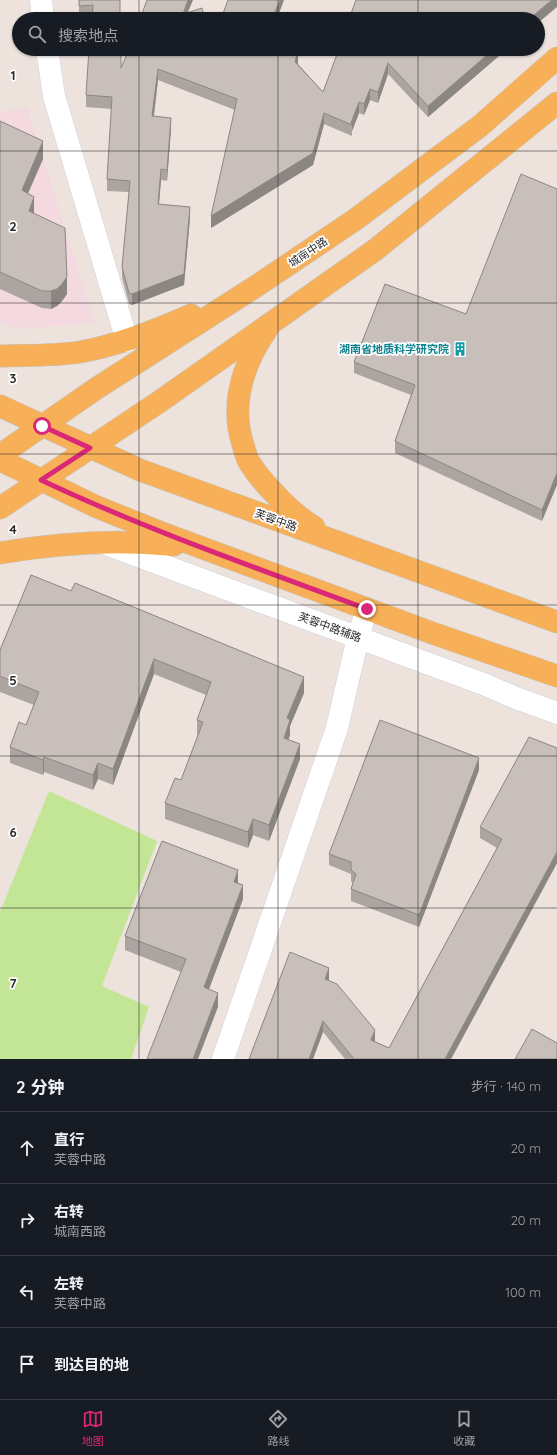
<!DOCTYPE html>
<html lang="zh">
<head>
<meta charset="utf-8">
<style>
  :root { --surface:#171b24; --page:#20242c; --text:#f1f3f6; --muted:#9ea1a6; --line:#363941; --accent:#db2777 }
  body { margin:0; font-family:Quicksand,"Noto Sans SC",sans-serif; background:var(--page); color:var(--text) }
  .stop { position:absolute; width:12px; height:12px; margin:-9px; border:3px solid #db2777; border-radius:50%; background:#fff }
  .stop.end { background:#db2777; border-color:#fff; box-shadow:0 1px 4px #0008 }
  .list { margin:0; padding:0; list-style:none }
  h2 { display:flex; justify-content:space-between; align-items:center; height:52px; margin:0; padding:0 16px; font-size:17px }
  h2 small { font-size:13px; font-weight:400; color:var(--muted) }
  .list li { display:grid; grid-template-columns:26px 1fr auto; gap:12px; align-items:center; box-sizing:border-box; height:72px; padding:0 16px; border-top:1px solid var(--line) }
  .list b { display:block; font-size:15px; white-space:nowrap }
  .list p { margin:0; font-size:13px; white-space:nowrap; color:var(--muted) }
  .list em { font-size:13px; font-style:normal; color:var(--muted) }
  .icon { flex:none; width:22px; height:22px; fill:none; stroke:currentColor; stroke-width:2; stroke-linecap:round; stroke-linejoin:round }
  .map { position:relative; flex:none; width:557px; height:1059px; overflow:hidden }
  .search { position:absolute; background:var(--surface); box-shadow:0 1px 3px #0004; left:12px; right:12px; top:12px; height:44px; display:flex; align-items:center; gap:10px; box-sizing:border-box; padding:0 14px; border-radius:22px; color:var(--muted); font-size:15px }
  .sheet { height:340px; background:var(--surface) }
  nav { display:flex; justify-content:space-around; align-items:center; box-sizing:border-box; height:56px; border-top:1px solid var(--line); background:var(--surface); font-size:11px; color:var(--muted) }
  nav a { display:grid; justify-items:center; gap:2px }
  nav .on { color:var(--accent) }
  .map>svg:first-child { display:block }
  .medical { fill:#f4d9e0 }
  .green { fill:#c2e696 }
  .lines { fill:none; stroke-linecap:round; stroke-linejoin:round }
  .minor-casing { stroke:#cad2dd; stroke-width:23 }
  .major-casing { stroke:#c3c3c3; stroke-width:23 }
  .minor { stroke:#fff; stroke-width:22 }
  .major { stroke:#f7b057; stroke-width:22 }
  .wall { fill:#aca4a1 }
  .shaded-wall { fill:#8c8683 }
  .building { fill:#c8bfbb; stroke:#8c8683 }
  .route { stroke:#db2777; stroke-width:5 }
  .grid { fill:none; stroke:#2a2a2a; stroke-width:1; stroke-opacity:0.55 }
  .labels { text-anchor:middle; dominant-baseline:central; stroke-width:3.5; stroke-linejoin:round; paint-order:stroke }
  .street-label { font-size:11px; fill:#2a2a2a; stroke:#fff }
  .culture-label { font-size:11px; font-weight:bold; fill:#0d838f; stroke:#fff; text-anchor:end }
  .grid-label { font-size:13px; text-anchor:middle; font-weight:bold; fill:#2a2a2a; stroke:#fff; stroke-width:3.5; stroke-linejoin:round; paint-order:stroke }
</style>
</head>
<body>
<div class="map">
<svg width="557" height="1059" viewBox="0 0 557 1059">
  <rect width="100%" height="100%" fill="#ede2dc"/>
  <!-- medical -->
  <path class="medical" d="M27,108l68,215 -80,6 -15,-7v-210z"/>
  <!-- green -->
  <path class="green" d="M49,791l108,50 -55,145 47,21 -18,52h-131v-147z"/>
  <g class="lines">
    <defs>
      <path id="minor" d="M41,0l2,19
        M47,49l7,47 73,245
        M103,543l383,142 30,13 41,15
        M223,1059l114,-331 21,-91 9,-28"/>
      <path id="major" d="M267,329c-24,35 -37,75 -24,116 2,6 3,12 6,17 7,11 16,22 25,31 12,13 25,25 40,34
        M0,356c26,-1 54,0 80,-4 39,-7 75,-21 111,-37
        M0,406l140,64 417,152
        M0,455l97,-67 161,-103 98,-66 124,-93 77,-68
        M0,460l97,47 65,26 273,101 122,42
        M0,508l159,-106 216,-152 182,-147
        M0,553c57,-10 116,-14 174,-8"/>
    </defs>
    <!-- minor casing -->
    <use href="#minor" class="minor-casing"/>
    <!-- major casing -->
    <use href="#major" class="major-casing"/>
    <!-- minor -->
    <use href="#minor" class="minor"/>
    <!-- major -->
    <use href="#major" class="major"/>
  </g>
  <!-- wall -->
  <path class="wall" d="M79,0h41l-28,16 -13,1z
    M339,49h168l-79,68 -40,-43 -10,29 -8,-3 -6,15 -5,-2 -7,18v5l-28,-12 -11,41 -102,63 24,-118 -77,-30 -4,37 17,12 -4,52 -6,-1 -2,24 31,14 -6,67 -52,20 -3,-1 -7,-26v-11l7,-75 -22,-1v-12l5,-70 -26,-2v-12l35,-27 177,-6v2l25,28z
    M0,121l43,38 -15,34 6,21 33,80 -5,7 -5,5 -6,3 -9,-1 -42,-19z
    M557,189l-15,332 -147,-68v-12l16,-46 -57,-22v-11l112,-48z
    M31,575l273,118 -14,33v9l-2,4 12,20 -31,82 -16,-6 -5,13 -83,-29v-16l16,-23 17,-45h-1v-15l9,-25 -52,-21 -41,111 -15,-6 -5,11 -49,-18 -1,3 -33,-12v-16l16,-22 8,-20 -34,-13v-42z
    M557,748v115l-106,196h-106l-22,-27 -10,27h-64l80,-80 -1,2 47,60v1l14,6 108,-200 -17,-10v-11z
    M479,770l-60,157 -68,-26v-12l2,-6 -2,-2v-7l-22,-9v-11z
    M238,883l5,16 -34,90 9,18 -37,-35 -56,-22v-14z"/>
  <!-- shaded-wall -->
  <path class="shaded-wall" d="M188,0h5l-8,19 -2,-5z
    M280,0h4l-7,19h-5z
    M552,0h5v7l-19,16v-4h-9z
    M494,49h13l-79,68v-11z
    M298,51v11l-3,11v-11z
    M388,63v11l-10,29v-11z
    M158,69v11l-6,48v-12z
    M370,89v11l-6,15v-11z
    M359,102v11l-7,18v-6l-1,-2z
    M324,113v11l-11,41 -102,63v-12z
    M171,118v11l-4,52v-11z
    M43,141v18l-21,48v-17z
    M161,169v11l-3,35v-11z
    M34,197v17l-5,-3z
    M190,207v11l-6,67 -52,20v-11z
    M67,277v17l-5,7 -5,5 -6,3v-18z
    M557,473v12l-15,36v-11z
    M154,659v15l-41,111v-16z
    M304,677v16l-14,33v9l-6,18v-15l3,-20z
    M300,744v15l-31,82v-16z
    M44,757v15l-1,3v-15z
    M479,758v12l-60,157v-12z
    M98,763v16l-5,11v-15z
    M253,819v16l-5,13v-16z
    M557,852v11l-106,196h-6z
    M238,870v15l-4,-3z
    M243,885v14l-39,103v-15z
    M329,968v11l-4,11v-11z
    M218,993v14l-20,52h-5z
    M323,1021v11l-10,27h-4z
    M375,1030v11l-4,10v-11z"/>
  <!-- building -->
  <path class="building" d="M79,0h41v19h-28l1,-14 -14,1z
    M147,0h41l-5,14 19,-6 3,11h-65z
    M228,0h52l-8,19h-51z
    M356,0h196l-23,19h-180z
    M89,49h32v19l8,-19h164l5,2 -3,11 28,30 16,-43h155l-66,57 -40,-43 -10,29 -8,-3 -6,15 -5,-2 -8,21 1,2 -28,-12 -11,40 -102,63 26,-117 -79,-30 -6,47 19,2 -4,52 -6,-1 -3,35 32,3 -6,67 -52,20 -3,-1 -7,-26 8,-86 -23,-2 5,-82 -26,-2z
    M0,121l43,20 -21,49 12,7 -5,14 36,17 2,49 -5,7 -5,5 -6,2h-9l-42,-19z
    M521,174l36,15v284l-15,37 -147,-69 20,-56 -61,-23 31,-78 81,30z
    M31,575l40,16 4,-8 229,94 -17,41 3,2 -6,18 16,6 -31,81 -16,-6 -5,13 -83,-29 10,-25 6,2 22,-58 -6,-2 14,-38 -57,-23 -41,110 -15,-6 -5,12 -49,-18 -1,3 -33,-13 9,-25 7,3 13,-33 -39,-16v-26z
    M380,720l99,38 -60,157 -68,-26 5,-15 -5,-4v-8l-22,-8z
    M529,737l28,11v104l-112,207h-91l-31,-38 -14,38h-60l41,-107 39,16 -4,11 12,5 38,46 -4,10 18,8 113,-209 -22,-12z
    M162,841l76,29 -4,12 9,3 -39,102 14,6 -25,66h-46l39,-100 -61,-23z
    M532,1029l25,14v16h-42z"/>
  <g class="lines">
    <!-- route -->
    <path class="route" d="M42,426l48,22 -49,32c106,50 216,88 326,129"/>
  </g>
  <!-- grid -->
  <path class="grid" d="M139,0v19M278,0v19M418,0v19M139,49v1010M278,49v1010M418,49v1010M0,151h557M0,303h557M0,454h557M0,605h557M0,756h557M0,908h557"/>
  <!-- icons -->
  <defs>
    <symbol id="building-bare" viewBox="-9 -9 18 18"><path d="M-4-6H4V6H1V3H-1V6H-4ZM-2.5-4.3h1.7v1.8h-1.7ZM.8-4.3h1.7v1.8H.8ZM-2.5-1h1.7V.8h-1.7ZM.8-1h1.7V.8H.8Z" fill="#0f9aa8" stroke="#fff" stroke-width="2.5" paint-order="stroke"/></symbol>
  </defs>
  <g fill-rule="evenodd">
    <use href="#building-bare" x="450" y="339" width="20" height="20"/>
  </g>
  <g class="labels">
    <!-- street labels -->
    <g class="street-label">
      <text transform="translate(308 252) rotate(-34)">城南中路</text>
      <text transform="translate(276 520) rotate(20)">芙蓉中路</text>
      <text transform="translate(330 627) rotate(20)">芙蓉中路辅路</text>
    </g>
    <!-- culture labels -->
    <g class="culture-label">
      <text x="449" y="349">湖南省地质科学研究院</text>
    </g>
  </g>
  <g class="grid-label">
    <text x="13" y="80">1</text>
    <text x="13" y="231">2</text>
    <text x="13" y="383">3</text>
    <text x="13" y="534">4</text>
    <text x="13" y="685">5</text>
    <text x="13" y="837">6</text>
    <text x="13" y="988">7</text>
  </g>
</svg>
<div class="stop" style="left:42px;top:426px"></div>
<div class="stop end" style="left:367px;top:609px"></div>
<div class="search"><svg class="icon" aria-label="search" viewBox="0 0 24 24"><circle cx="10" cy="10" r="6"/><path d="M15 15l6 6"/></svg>搜索地点</div>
</div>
<section class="sheet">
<h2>2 分钟<small>步行 · 140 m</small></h2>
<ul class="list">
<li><svg class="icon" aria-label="ahead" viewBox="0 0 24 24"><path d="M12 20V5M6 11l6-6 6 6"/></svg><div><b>直行</b><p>芙蓉中路</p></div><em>20 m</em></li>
<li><svg class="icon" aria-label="right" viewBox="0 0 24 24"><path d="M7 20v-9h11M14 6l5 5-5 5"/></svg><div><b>右转</b><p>城南西路</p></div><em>20 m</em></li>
<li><svg class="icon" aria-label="left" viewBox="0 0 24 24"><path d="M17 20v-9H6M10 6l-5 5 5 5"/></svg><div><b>左转</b><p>芙蓉中路</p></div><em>100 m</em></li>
<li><svg class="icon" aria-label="arrive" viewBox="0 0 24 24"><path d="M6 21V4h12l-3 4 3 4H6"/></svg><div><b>到达目的地</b></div></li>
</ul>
</section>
<nav>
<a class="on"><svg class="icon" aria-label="map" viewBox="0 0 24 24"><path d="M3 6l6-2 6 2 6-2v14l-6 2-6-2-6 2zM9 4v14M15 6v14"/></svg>地图</a>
<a><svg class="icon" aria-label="directions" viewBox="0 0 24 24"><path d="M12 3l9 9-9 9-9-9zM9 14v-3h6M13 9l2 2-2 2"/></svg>路线</a>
<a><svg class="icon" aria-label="saved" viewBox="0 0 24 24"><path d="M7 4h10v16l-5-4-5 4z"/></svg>收藏</a>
</nav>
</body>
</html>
